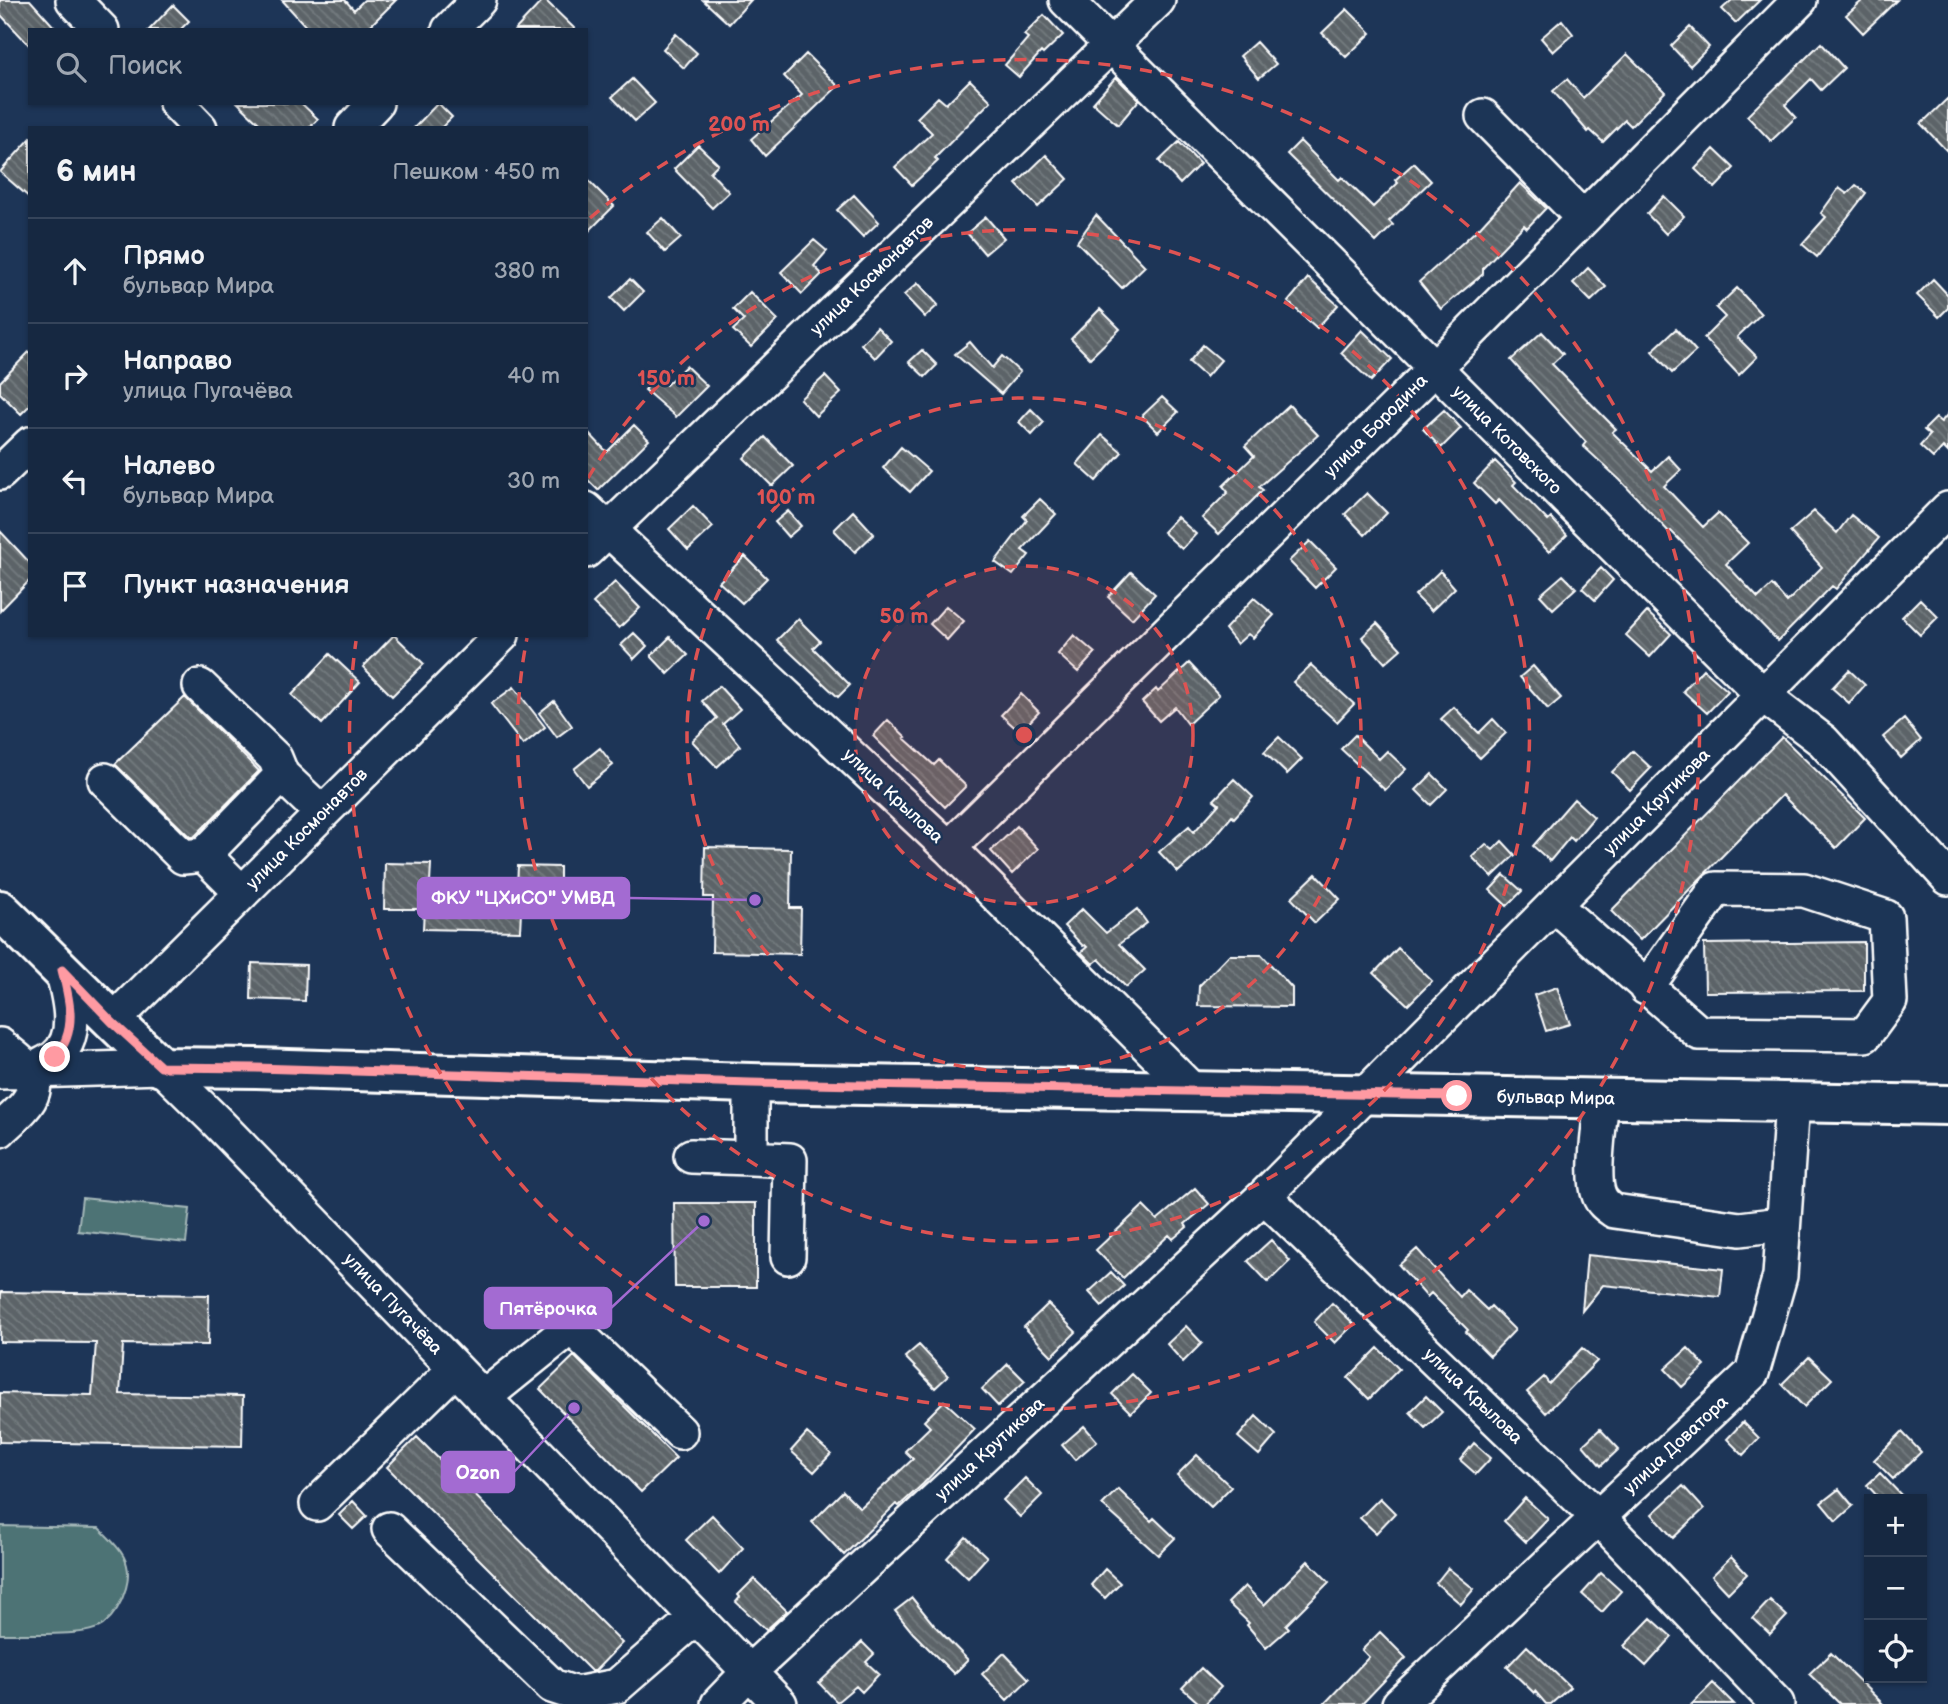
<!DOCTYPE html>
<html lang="ru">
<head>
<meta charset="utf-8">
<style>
  :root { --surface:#162841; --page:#23344c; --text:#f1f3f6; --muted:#9ea6b1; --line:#35445a }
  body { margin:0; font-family:"Balsamiq Sans",sans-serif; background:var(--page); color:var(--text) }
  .controls { position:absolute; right:21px; bottom:21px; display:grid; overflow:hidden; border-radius:0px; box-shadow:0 2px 5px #0004 }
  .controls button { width:63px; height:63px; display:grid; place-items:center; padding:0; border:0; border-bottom:2px solid var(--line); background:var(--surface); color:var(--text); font:35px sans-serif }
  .stop { position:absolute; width:21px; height:21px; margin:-16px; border:5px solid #ff9aa2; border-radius:50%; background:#fff }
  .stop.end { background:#ff9aa2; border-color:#fff; box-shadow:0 2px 7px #0008 }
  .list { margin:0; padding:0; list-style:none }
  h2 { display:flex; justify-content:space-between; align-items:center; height:91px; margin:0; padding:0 28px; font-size:30px }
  h2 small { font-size:23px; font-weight:400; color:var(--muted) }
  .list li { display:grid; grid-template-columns:46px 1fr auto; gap:21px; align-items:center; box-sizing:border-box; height:105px; padding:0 28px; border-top:2px solid var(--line) }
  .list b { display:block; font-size:26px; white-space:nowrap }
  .list p { margin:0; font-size:23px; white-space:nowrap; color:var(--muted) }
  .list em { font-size:23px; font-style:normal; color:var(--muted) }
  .icon { flex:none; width:38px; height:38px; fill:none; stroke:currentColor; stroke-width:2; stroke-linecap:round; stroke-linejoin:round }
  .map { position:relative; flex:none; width:1948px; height:1704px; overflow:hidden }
  .search { position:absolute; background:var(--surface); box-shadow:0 2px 5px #0004; left:28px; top:28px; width:560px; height:77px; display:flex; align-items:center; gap:18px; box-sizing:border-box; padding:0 24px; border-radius:0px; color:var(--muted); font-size:26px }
  .panel { position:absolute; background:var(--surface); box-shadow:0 2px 5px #0004; left:28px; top:126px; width:560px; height:511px; border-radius:0px }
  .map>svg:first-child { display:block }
  .garden { fill:#4e7375; stroke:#a6b9ba; stroke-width:2 }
  .building { fill:url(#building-back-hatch); stroke:#fff; stroke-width:2 }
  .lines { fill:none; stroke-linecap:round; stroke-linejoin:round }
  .minor-casing { stroke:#fff; stroke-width:38 }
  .major-casing { stroke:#fff; stroke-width:44 }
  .minor { stroke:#1d3557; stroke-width:33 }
  .major { stroke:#1d3557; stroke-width:38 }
  .route { stroke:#ff9aa2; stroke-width:9 }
  .ring { fill:none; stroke:#de5353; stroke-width:3.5; stroke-dasharray:12 9 }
  .labels { text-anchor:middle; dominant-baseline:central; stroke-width:5; stroke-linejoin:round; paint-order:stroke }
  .street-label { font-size:18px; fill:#fff; stroke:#1d3557 }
  .centre { fill:#de5353; stroke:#1d3557; stroke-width:3.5 }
  .ring-label { font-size:21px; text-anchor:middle; font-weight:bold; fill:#de5353; stroke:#1d3557; stroke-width:5; stroke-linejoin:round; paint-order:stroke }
  .leader { fill:none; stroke:#a36bd2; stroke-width:2.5 }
  .callout-dot { fill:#a36bd2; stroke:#1d3557; stroke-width:2.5 }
  .callout { fill:#a36bd2; stroke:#a36bd2; stroke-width:2.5 }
  .callout-label { font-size:19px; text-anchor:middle; font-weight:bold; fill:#fff }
</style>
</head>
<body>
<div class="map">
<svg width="1948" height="1704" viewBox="0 0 1948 1704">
  <defs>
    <pattern id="building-back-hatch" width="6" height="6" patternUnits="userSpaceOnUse" patternTransform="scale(1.75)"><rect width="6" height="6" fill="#5c6468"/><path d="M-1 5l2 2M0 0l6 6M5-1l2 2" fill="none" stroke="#747b7f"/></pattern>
  </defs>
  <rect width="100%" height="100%" fill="#1d3557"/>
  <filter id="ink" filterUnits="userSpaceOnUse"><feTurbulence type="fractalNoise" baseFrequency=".0143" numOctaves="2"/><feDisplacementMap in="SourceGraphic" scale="14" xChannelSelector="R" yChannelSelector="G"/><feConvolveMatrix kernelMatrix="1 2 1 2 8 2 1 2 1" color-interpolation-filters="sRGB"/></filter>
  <g filter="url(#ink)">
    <!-- garden -->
    <path class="garden" d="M82,1198l108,11 -4,34 -108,-12z
      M0,1526l99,2c19,19 35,32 27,60 -4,14 -12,28 -23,37 -17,13 -81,8 -103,9z"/>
    <!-- building -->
    <path class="building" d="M0,0h30l27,30h-27v16l-30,-32z
      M282,0h63l9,10 10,-10h32l-27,27 2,3h-62z
      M543,0h2l31,30h-61z
      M703,0h48l-22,24z
      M1732,0h28l-24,23 -14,-14z
      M1863,0h34l-34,33 -17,-18z
      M173,5l16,16 -9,9h-31z
      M1347,9l24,24 -25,24 -24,-24z
      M1044,15l19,20 -20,19 -2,-2 -22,25 -14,-12 23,-27 -4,-3z
      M1562,20l11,14 -20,18 -12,-14z
      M1690,27l19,20 -19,19 -19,-20z
      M676,34l21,19 -13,15 -21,-19z
      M1256,42l20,22 -17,14 -19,-22z
      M1821,43l23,25 -23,22 -10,-11 -26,26 11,12 -25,24 -24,-25z
      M806,54l32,32 -73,70 -14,-17 51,-44 -18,-19z
      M1627,54l38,38 -34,34 -6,-6 -22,22 -13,-12 -2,2 -35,-41 14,-12 16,19z
      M1116,77l23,23 -21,25 -25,-22z
      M632,79l23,24 -20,18 -23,-24z
      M970,80l21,21 -56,57 3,3 -26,24 -17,-18 37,-34 -15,-15 21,-21 8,7z
      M1948,98v54l-27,-28z
      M238,103h63l17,16 -9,9h-45z
      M438,103l14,14 -11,11h-27z
      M30,139v59l-30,-26z
      M1300,141l39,39 3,-3 31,30 25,-24 -3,-3 19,-17 17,18 -42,40 4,4 -17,17 -89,-88z
      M1179,142l21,22 -20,20 -21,-23z
      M698,145l20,19 -8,8 19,20 -17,16 -38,-39z
      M1714,149l20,19 -19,20 -20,-19z
      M1046,155l22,24 -30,28 -22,-23z
      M586,178l28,28 -28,28z
      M1520,183l26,25 -19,20 -3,-3 -41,43v6l-42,35 -22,-27 61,-55z
      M1856,185l10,8 -49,64 -15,-13 24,-27 -5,-4 18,-25 8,6z
      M854,195l25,27 -16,15 -26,-27z
      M1664,196l20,20 -18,18 -19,-20z
      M1096,215l49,51 -23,22 -45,-46z
      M986,217l18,21 -19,16 -18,-21z
      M663,218l18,20 -16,14 -18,-20z
      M814,240l13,11 -13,15 8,8 -20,20 -21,-22z
      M1588,268l18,19 -15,14 -18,-18z
      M1308,278l30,27 -21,23 -29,-26z
      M630,279l13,13 -19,19 -13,-13z
      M1933,279l15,16v13l-9,9 -22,-22z
      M918,283l20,22 -13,12 -21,-22z
      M1737,288l24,26 -24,23 20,20 -18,18 -35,-37 21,-21 -9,-9z
      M750,292l28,28 -27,27 -18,-17 11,-10 -11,-11z
      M1100,309l20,20 -30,29 -19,-19z
      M877,327l14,14 -16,17 -14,-14z
      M1676,329l20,22 -24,22 -20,-22z
      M1362,330l30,29 -21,22 -30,-28z
      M1542,332l21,22 -11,10 64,65 -4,3 40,39 16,-15 13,14 -17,16 39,41 15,-14 30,30 -22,21 32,34 14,-13 15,17 35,-35 -32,-35 24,-21 23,22 14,-18 28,23 -43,51 -4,-3 -54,55 -107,-110 -2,1 -49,-52 -37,-34 3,-4 -75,-82z
      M970,342l22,26 10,-12 18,16 -19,22 -46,-40z
      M1203,345l18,15 -15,17 -17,-15z
      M922,350l15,15 -12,12 -16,-15z
      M30,351v54l-9,9 -21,-21v-11z
      M686,366l21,20 -31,31 -31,-27 11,-13 10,8z
      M825,376l16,17 -25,23 -16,-17z
      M1162,397l16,15 -20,20 -16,-16z
      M1289,405l29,30 -59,52 4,3 -44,44 -17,-16 26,-26 -5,-6 31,-30 -9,-10z
      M1031,409l13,13 -12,13 -13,-13z
      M1444,410l17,18 -20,20 -18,-19z
      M1948,414v38l-5,-5 -10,11 -13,-12 10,-11 -6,-5 12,-12 5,4z
      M634,425l15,15 -51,50 -12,-12v-48l21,22z
      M1102,435l20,17 -26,29 -19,-17z
      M765,437l28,29 -21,20 -28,-28z
      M901,447l28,24 -19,21 -27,-24z
      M1495,461l21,21 -3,3 35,36 3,-3 16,17 -18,17 -50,-52 -4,4 -21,-21z
      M1367,493l20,20 -22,22 -20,-21z
      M1040,499l16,15 -34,36 7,5 -16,20 -18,-13 32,-42 -4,-4z
      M693,506l20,21 -25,23 -19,-21z
      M788,511l13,15 -13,11 -13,-15z
      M853,511l21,23 -19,18 -21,-22z
      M1177,517l19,17 -14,15 -19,-17z
      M0,531l30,32v17l-30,31z
      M1310,541l26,26 -21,21 -26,-27z
      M745,556l22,22 -25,25 -23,-21z
      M1601,568l12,12 -18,20 -13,-12z
      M1440,571l15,17 -24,23 -16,-16z
      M1131,572l24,22 -23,25 -24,-22z
      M1563,575l13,13 -23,21 -13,-14z
      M615,582l25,26 -21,20 -26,-25z
      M1254,598l20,17 -21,23 -5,-4 -11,10 -12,-15z
      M1920,599l18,18 -18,18 -18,-18z
      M946,606l18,15 -17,19 -17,-16z
      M1647,612l24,22 -21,23 -24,-22z
      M798,619l22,22 -7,7 37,37 -12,12 -61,-57z
      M1377,623l24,26 -16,14 -23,-26z
      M634,633l13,13 -13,13 -13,-14z
      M394,635l30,29 -32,32 -29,-29z
      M1074,635l21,18 -17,19 -20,-18z
      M670,637l18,18 -20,19 -17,-18z
      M330,654l30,28 -38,42 -30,-29z
      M1189,663l30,32 -31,29 -13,-17 -16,14 -17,-19 14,-13 2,3z
      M1311,665l43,39 -17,18 -44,-40z
      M1533,666l28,32 -13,11 -28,-32z
      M1703,669l25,22 -21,22 -24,-22z
      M1849,670l16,15 -16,18 -17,-15z
      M719,686l21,23 -17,15 17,22 -23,21 -25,-26 25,-23 -15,-17z
      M514,687l31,40 -22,18 -32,-41z
      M1021,694l18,18 -19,20 -19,-17z
      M185,697l74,74 -65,66h-4l-75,-73z
      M554,701l18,25 -15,11 -18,-24z
      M1454,707l25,26 14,-14 13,14 -26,25 -39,-39z
      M1904,719l17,21 -20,18 -18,-21z
      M888,720l18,17 -2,1 30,27 5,-5 27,26 -21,21 -72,-71z
      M1355,735l24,24 8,-8 19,18 -21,21 -44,-41z
      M1279,737l23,22 -15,15 -23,-22z
      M1782,737l83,81 -29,30 -54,-53 -142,145 -29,-29z
      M600,748l13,17 -26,21 -13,-17z
      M1633,751l18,17 -21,22 -18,-18z
      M1432,774l15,15 -16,16 -15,-15z
      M1234,779l19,18 -19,21 -2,-2 -25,30 -29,26 -19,-20 30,-26 5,6 25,-28 -5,-4z
      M1574,799l20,18 -20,24 -4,-4 -20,24 -17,-15z
      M1017,826l21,23 -26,25 -21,-23z
      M1502,841l13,14 -23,22 -20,-20 14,-13 7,6z
      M705,847l86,2 -1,59h11l-1,46 -88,-2 1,-55h-9z
      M385,863l46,1 -1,19 87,2 1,-19 42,1v44h-39l-1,20 -97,-2 1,-20h-40z
      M1316,874l24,25 -25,24 -24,-25z
      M1504,875l18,16 -15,15 -17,-16z
      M1082,909l24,24 31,-24 10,14 -28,21 26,26 -19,17 -27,-28 -6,5 -12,-12 6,-5 -2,-2 -2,1 -19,-20z
      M1864,942v49l-159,1 -1,-48z
      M1398,948l34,33 -24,24 -34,-32z
      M1229,955h33l30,33v19l-94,-1 1,-20z
      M252,963l54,2 -1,36 -54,-2z
      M1557,987l13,37 -24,7 -12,-36z
      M1195,1188l14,16 -24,20 2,3 -14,12 -4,-4 -46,43 -27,-28 47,-44 14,14z
      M674,1203h82v84h-81z
      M1271,1240l19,21 -22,21 -20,-21z
      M1417,1249l43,48 6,-7 21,20 4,-4 24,24 -25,26 -24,-24 2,-2 -37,-37 -4,4 -28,-32z
      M1587,1255l136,14 -3,28 -117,-12 -21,26z
      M1111,1272l13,14 -22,20 -13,-14z
      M1,1292l208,3 -1,50 -85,-1 -3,50 123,2 -1,50 -242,-4v-49l92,2 4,-52 -96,-1z
      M1332,1303l22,21 -19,19 -21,-21z
      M1048,1304l28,28 -24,24 -28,-29z
      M1186,1326l16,17 -19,19 -16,-18z
      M919,1345l29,31 -13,12 -30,-31z
      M1378,1348l21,21 -30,30 -21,-21z
      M1582,1348l15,13 -51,52 -19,-21 17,-15 5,7z
      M1688,1348l17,18 -23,21 -17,-18z
      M574,1356l102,102 -35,34 -101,-103z
      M1809,1357l23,22 -28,28 -22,-23z
      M1008,1364l17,17 -27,25 -16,-17z
      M1132,1374l19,19 -20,20 -19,-19z
      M1426,1396l16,16 -17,16 -15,-16z
      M944,1401l31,28 -52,55 -24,22 -3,-2 -52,51 -32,-33 31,-31 17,17 53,-49 -8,-8 25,-24 -6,-6z
      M1256,1416l20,19 -17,20 -21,-18z
      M1743,1422l16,16 -16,17 -16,-16z
      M1084,1426l13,15 -22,19 -13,-15z
      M1600,1429l19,20 -18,17 -18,-21z
      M1902,1432l19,20 -28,27 -19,-19z
      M807,1433l24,21 -17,18 -23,-21z
      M417,1437l205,206 -27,28h-4l-204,-204z
      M1474,1443l17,15 -15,16 -16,-14z
      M1197,1455l34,32 -20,20 -34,-32z
      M1880,1473l25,26h-25l-13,-14z
      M1025,1478l17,17 -22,22 -17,-17z
      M1683,1486l21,23 -31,29 -21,-24z
      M1118,1489l33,32 3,-3 21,20 -17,17 -56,-50z
      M1839,1489l14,17 -17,15 -15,-18z
      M1380,1498l15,15 -19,20 -16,-15z
      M1525,1498l23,21 -22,23 -22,-21z
      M353,1501l14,15 -14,13 -14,-14z
      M712,1515l31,33 -24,26 -33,-34z
      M966,1537l21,20 -19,21 -21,-20z
      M1731,1557l16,17 -19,19 -16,-17z
      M1308,1561l21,21 -43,43 3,3 -23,20 -19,-23 2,-2 -21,-20 17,-17 19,19z
      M1448,1568l26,21 -13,15 -25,-21z
      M1105,1569l15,14 -15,15 -14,-13z
      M1601,1573l20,18 -19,21 -20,-18z
      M754,1579l33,32 -21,19 -30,-28 4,-5 -2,-2z
      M912,1598l22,27 34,35 -14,14 -41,-41 -18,-22z
      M1770,1600l17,16 -17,18 -17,-16z
      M1651,1618l21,19 -26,29 -22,-20z
      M1380,1632l26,26 -44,46h-38l45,-47 -7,-7z
      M862,1642l12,12 -8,8 13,12 -17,18 -6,-6 -19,16 -18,-19z
      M1527,1646l43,41 -19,17h-5l-11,-13 -1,2 -27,-26z
      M1004,1653l25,26 -22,21 -25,-26z
      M1831,1653l52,51h-43l-31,-30z
      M1201,1668l20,19 -16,17h-5l-18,-16z
      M1713,1683l21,21h-42z"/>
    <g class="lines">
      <defs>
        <path id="minor" d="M73,0l29,30
          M1066,0l697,695 60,46 125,137
          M449,30l30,-30
          M176,103l24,25
          M1483,116l100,102
          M352,128l24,-25
          M0,473l30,-29
          M586,509l363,339 244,243
          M586,551l572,-551
          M200,686l75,72 7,17
          M105,780l78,77 21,-2
          M949,848l486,-480 365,-368
          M242,893l-38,-38 78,-80 40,38
          M1554,905l145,128 166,2 25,-34 -4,-84 -82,-27 -88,-1 -70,99
          M112,1022l390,-387
          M0,1045c9,8 23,17 29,26 16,25 -14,44 -29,59
          M0,1072l161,-5 56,55 563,582
          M30,1072c7,-5 16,-9 24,-14 27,-20 15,-61 8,-88
          M1602,1099c-2,23 -11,76 -3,96 3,8 8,11 15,16l126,18 33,-4 11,-8
          M691,1156l60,2v-75
          M751,1158l39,2 -2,97
          M483,1398l88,-71 109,105
          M317,1504l138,-135
          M389,1529l163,157 24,8 41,-8 78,-68
          M718,1704l30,-31 516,-477
          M1399,1704l353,-331 28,-97 12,-174
          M1777,1704l-178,-186 -335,-322 684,-687"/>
        <path id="major" d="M0,910c54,52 106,106 161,157l95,1 495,15 1197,22"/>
      </defs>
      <!-- minor casing -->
      <use href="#minor" class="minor-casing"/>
      <!-- major casing -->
      <use href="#major" class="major-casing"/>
      <!-- minor -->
      <use href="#minor" class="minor"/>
      <!-- major -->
      <use href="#major" class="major"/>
    </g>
  </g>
  <g class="lines" filter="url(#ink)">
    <!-- route -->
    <path class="route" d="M55,1057c23,-26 15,-56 7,-87l50,52 49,45 95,1 495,15 706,13"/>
  </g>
  <!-- distance rings -->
  <circle cx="1024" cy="735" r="169" fill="#de5353" fill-opacity=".12"/>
  <g class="ring">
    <circle cx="1024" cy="735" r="169"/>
    <circle cx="1024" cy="735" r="337"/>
    <path d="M588 478A506 506 0 1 1 527 638"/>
    <path d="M590 218A675 675 0 1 1 356 641"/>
  </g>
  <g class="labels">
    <!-- street labels -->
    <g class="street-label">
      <text transform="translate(872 276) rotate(-44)">улица Космонавтов</text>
      <text transform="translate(1376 426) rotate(-45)">улица Бородина</text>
      <text transform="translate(1507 440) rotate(45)">улица Котовского</text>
      <text transform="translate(893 796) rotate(43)">улица Крылова</text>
      <text transform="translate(1657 802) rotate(-45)">улица Крутикова</text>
      <text transform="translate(307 829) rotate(-45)">улица Космонавтов</text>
      <text transform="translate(1556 1098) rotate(1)">бульвар Мира</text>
      <text transform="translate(393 1304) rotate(46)">улица Пугачёва</text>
      <text transform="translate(1473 1396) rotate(44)">улица Крылова</text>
      <text transform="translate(1676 1445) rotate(-43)">улица Доватора</text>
      <text transform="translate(990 1449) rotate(-43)">улица Крутикова</text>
    </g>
  </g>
  <circle cx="1024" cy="735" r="10" class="centre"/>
  <g class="ring-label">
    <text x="739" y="131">200 m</text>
    <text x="666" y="385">150 m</text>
    <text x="786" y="504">100 m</text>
    <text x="904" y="623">50 m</text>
  </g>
  <!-- callouts -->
  <path class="leader" d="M755 900L629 898M704 1221L611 1308M574 1408L514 1472"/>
  <g class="callout-dot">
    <circle cx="755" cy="900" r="7"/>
    <circle cx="704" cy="1221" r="7"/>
    <circle cx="574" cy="1408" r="7"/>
  </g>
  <g class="callout">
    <rect x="418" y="878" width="211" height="40" rx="7"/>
    <rect x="485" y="1288" width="126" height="40" rx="7"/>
    <rect x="442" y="1452" width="72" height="40" rx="7"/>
  </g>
  <g class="callout-label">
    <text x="523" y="904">ФКУ "ЦХиСО" УМВД</text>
    <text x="548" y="1315">Пятёрочка</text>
    <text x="478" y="1479">Ozon</text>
  </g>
</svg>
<div class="controls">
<button>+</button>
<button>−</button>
<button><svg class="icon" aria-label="locate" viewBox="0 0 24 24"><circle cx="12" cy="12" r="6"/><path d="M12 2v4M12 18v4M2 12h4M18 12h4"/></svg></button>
</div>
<div class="stop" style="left:1457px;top:1096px"></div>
<div class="stop end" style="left:55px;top:1057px"></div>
<div class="search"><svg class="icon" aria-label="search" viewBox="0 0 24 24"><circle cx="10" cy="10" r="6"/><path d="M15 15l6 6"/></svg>Поиск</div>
<section class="panel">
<h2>6 мин<small>Пешком · 450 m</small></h2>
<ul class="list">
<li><svg class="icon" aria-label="ahead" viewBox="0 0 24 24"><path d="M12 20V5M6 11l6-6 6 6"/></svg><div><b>Прямо</b><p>бульвар Мира</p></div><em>380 m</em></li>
<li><svg class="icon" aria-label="right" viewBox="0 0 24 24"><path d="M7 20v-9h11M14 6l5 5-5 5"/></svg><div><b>Направо</b><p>улица Пугачёва</p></div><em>40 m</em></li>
<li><svg class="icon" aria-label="left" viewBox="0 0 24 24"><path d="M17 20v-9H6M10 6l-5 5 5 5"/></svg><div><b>Налево</b><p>бульвар Мира</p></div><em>30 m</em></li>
<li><svg class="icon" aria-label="arrive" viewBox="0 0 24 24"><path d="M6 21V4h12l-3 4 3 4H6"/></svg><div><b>Пункт назначения</b></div></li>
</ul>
</section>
</div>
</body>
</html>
